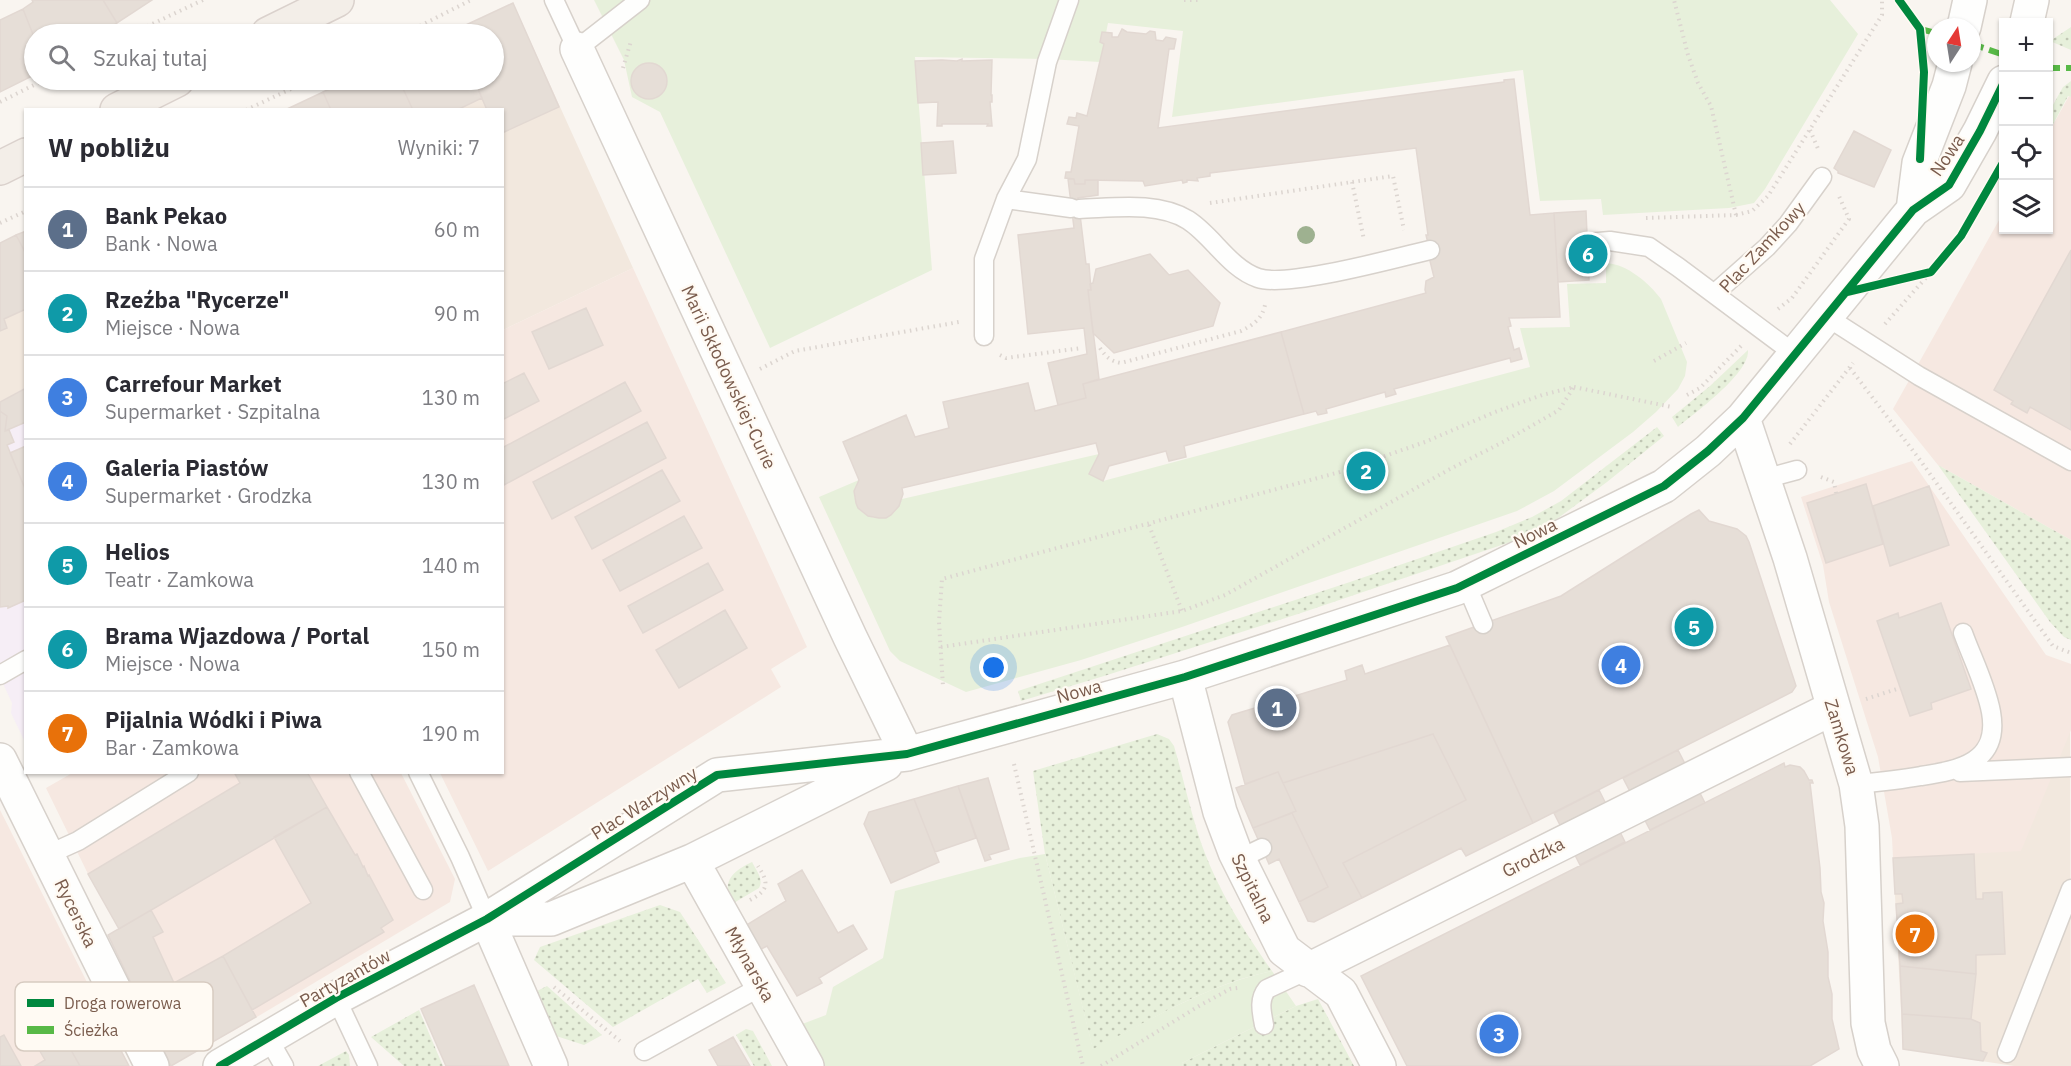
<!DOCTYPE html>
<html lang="pl">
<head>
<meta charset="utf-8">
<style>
  :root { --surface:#fff; --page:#f2f2f3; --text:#2b2b33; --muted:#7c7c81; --line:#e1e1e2; --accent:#625958 }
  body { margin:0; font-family:"IBM Plex Sans",sans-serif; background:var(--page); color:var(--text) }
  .controls { position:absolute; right:18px; top:18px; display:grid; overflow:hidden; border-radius:0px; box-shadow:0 2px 4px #0004 }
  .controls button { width:54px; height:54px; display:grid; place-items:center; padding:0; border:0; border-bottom:2px solid var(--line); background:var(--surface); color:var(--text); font:30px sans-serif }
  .compass { position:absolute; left:1927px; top:18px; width:54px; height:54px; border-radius:50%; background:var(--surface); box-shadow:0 2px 4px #0004; rotate:12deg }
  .you { position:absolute; left:994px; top:668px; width:21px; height:21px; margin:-15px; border:4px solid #fff; border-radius:50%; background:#1a73e8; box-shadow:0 0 0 9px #1a73e833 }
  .badge { display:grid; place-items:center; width:39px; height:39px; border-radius:50%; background:var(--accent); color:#fff; font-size:20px; font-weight:700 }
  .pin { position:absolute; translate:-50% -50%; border:3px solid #fff; box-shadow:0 2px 6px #0006 }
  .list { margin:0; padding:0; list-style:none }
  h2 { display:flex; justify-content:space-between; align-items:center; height:78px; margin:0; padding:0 24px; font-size:26px }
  h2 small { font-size:20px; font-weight:400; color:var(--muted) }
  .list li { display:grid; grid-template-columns:39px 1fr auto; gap:18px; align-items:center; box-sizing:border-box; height:84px; padding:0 24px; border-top:2px solid var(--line) }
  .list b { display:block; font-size:22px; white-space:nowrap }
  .list p { margin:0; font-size:20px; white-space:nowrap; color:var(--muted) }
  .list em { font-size:20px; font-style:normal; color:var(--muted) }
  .icon { flex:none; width:33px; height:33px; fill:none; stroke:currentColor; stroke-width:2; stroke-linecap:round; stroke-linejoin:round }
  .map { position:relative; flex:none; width:2071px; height:1066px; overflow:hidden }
  .search { position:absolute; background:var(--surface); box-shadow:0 2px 4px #0004; left:24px; top:24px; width:480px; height:66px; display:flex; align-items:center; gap:15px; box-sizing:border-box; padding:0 21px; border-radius:33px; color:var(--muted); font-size:22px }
  .panel { position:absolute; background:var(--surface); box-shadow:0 2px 4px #0004; left:24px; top:108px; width:480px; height:666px; border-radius:0px }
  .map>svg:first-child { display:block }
  .residential { fill:#f2e8de }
  .commercial { fill:#f6e8e1 }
  .education { fill:#f6eef6 }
  .grass { fill:url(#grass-dots) }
  .park { fill:#e7f0db }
  .building { fill:#e6ded7; stroke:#e2d8d2; stroke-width:1.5 }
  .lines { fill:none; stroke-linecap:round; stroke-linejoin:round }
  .lane-casing { stroke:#d7d1cb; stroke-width:21 }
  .street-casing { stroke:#d7d1cb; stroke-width:36 }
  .primary-casing { stroke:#dad1cc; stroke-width:36 }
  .path { stroke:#dcd5d0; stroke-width:4; stroke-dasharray:1.5 4.5; stroke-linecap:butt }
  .lane { stroke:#fefefd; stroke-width:18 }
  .street { stroke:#fefefd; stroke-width:33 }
  .primary { stroke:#f3eee8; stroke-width:33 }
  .quiet { stroke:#58b947; stroke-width:6; stroke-dasharray:12 6; stroke-linecap:butt }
  .cycleway-casing { stroke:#fffaf3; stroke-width:11 }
  .cycleway { stroke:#00873e; stroke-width:8 }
  .tree { fill:#9eb190 }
  .labels { text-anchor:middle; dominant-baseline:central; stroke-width:4.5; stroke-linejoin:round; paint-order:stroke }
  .street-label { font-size:18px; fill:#7a5c4d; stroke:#fffaf3 }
  .key { fill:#fffaf3; stroke:#d7cbc1; stroke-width:1.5 }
  .key-label { font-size:16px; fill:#7a5c4d }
</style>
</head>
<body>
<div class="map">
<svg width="2071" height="1066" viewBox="0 0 2071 1066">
  <defs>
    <pattern id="grass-dots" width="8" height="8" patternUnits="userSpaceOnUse" patternTransform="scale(1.5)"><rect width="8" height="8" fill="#e7f0db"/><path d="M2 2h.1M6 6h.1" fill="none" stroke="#c0c6b4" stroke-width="1.8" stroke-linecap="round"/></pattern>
  </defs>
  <rect width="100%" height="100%" fill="#f9f5f0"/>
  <!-- residential -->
  <path class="residential" d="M513,3l120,265 -130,62 -1,-220h-217l65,-30h144v-46h-48z
    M25,231v157l-25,14v-159z
    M2070,729l1,337h-57l-111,-17 -10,-191z"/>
  <!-- commercial -->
  <path class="commercial" d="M2069,96l2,1v443l-133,-75 -45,-56 110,-196 1,17h44l1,-98z
    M633,268l174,379 -36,22 10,18 -293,184 -48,-98 62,-1 1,-442z
    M1912,461l134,194 25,9v66l-50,121 -128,7 -1,-20 -14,-81 -49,-155 -6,-37 -22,-68z
    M74,772l327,1 54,106 -5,23 -215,128 -65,36 -61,-129 -1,-2 11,-6 -31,-55 -42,-86z
    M0,810l94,186 35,70h-129z"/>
  <!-- education -->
  <path class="education" d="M25,388v354l-14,-29 1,-10 -12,-26v-275z"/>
  <!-- grass -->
  <path class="grass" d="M2071,27v23l-21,-9z
    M2071,81v16l-3,-1 -19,36v-20l14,-25z
    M1748,350c2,23 -52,62 -70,77l-6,-10 38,-31z
    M1657,427l7,9 -57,46 -61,45 -15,8 -230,78 -197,63 -83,25 -3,-10 329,-108 149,-51 36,-15 29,-16z
    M1938,465l133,75v100l-7,-3 -14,-15z
    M1157,734l12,5 5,7c8,27 14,55 22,81 15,52 45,100 76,144 -64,13 -121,49 -179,79l-48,-196 -12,-83z
    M752,862c4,8 12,17 7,26l-27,16c-11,-23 1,-33 20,-42z
    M660,905l20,7 46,71 -19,10 -9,-14 -85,48 -79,-67 6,-13z
    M547,986l55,49 -18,10 -31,-10 -18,-43z
    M1318,999l36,67h-171l-1,-3 114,-57z
    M419,1010l24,56h-39l-33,-29z
    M746,1029l7,2 19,35h-18l-18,-31z
    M346,1051l3,4 1,11h-32z"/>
  <!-- park -->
  <path class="park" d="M594,0h1236l28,34 -93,155 -11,14 -25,5 -126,7 -2,-16 -61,2 -17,-131 -351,47 11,-86 -75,-8 -2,10h-4l-2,9 4,2 -4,18 -53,-3 -132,-2 17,213 -162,78 -110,-236 -28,-15 -8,-37z
    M1606,263c21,1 43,20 55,36l26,63 -2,14 -7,13 -22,23 -23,20 -79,59 -37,20 -335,116 -101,33 -115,32 -66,-31 -10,-10 -71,-154 40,-17c-19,33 29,56 43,19l197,-45 -9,20 13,7 427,-114 -10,-39 50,-1 -3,-43 39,-1z
    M1045,854l48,195c58,-29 115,-65 179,-78l24,35 -114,57 1,3h-363l-23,-40 29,-11 7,-28 50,-29 12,-67 125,-33z"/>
  <!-- building -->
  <path class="building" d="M32,0h71l14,23 -17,11h-66v3l-11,-28 10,-7z
    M103,0h49l-35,23z
    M513,3l46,104 -57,26v-23h-15l-13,-30h20v-46h-40l-1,-3z
    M23,9l11,28v38l-34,17v-72z
    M1122,29l5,3 19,2 4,-3 5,1 1,8 7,1 3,-4 10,2 -2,10h-5l-11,79 346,-46v-2l10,-1 16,136 24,-2 6,104 -51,1 2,8 -3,1 6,23 5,-2 3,11 -11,3 -1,-4 -116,31 2,5 -10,3 -1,-5 -59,17 1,4 -9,2 -2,-4 -12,3 -23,-82 145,-39 -1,-3 1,-9 8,-4 -5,-20h2l-5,-22h2l-12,-87 -206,25v3l-13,2 1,3 -11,-1v2l-4,1 -1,-3 -37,6 -2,-5 -58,-1v4h-10l-1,-5 -9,-1 1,-6h5l8,-46 -12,-2 2,-7 7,1 1,-5 10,3 17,-72 -4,-2 2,-10 10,1v4h6z
    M962,59v2l30,-1 -1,35h1v7h-2l2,24h-5l1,-2h-46v2h-5l1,-24 -20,1 -3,-42 27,-1 15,1z
    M631 81a18 18 0 1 1 36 0a18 18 0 1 1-36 0Z
    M350,80h49l14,30h-82l-8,-18z
    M399,80h75l8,18 -25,12h-44z
    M323,92l8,18h-46z
    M1854,131l37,19 -17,37 -36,-14v-2l-4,-3z
    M953,141l3,32 -33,2 -2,-32z
    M1068,179h6l1,5h10v-4h13v15l-20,3 8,66h3l2,26h-3l11,89 -16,5 3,14 -28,7 -10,-42 39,-9 -3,-26 -56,6 -10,-99 56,-7z
    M1586,211l3,69 -31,2 -4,-69z
    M26,231v23l-10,-19z
    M16,235l10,19v55l-22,10 3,9 -7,3v-88z
    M2071,250v180l-41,-23 -3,6 -16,-9 2,-3 -19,-11z
    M1150,254l19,21 19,-5 32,33 -7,23 -99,27 -21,-20 -5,-43h3l-1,-6 3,-1 3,-14z
    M586,308l17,37 -54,24 -17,-37z
    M1281,332l23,82 -120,32 2,11 -17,4 -3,-10 -57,15 -6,15 -14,-7 10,-20 -3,-11 -194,45 1,6 -4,12 -8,9 -5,3h-7l-11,-2 -10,-8 -2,-5 -2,-12 5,-11 -16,-38 63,-27 9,22 34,-9 -6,-26 85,-19 7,28 51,-13 -3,-14z
    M524,373l15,28 -37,19v-36z
    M625,382l16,29 -137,74 -2,-37z
    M26,388v34l-21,9 2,-15 -7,-5v-9z
    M0,411l7,5 -2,15 4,-1 5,12 -7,3 19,46v109l-18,8v-2l-8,1z
    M647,422l19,36 -114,61 -19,-37z
    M26,446v45l-16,-38z
    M662,470l18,31 -88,48 -17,-32z
    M1866,484l17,60 -57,19 -19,-60z
    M1929,486l20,59 -59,21 -17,-60z
    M1699,510l10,11 28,8 9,7 3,6 47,144 -4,6 -259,131 -87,-186 115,-41 130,-82z
    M684,516l18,32 -82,43 -17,-31z
    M708,563l15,27 -80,43 -15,-27z
    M1941,603l30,86 -40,14 1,6 -22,7 -33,-95 21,-8 1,5z
    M725,610l22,38 -68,40 -23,-38z
    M1450,645l83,178 -67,33 -5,-8 -99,50 -19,-35 123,-63 -33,-66 -150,49 -5,-11 -33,12 -17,-62 4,-7 115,-35 -2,-9 17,-6 3,9z
    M1450,645l83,178 -67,33 -5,-8 -147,74 -6,-1 -29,-62 -10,5 -16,-36 43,-17 -18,-39 -33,12 -17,-62 4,-7 115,-35 -2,-9 17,-6 3,9z
    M1678,750l27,53 -55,27 -27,-52z
    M1784,763l1,4 5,-2 10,2 4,4 5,9h3l1,3h-3l10,85 1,24 3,11 -1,18 5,31v25l4,17v25l7,30 -29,17h-403l-46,-90z
    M234,772h73l20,35 -208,122 -31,-55 152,-91z
    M1278,772l18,39 -43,17 -17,-40z
    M988,778l21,71 -20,6 2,4 -6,2 -27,-75z
    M958,786l18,52 -41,14 -21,-53z
    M1599,790l26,52 -45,23 -26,-52z
    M914,799l25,63 -48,21 -27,-59 5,-12z
    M327,807l28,48 2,-1 6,13 1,-1 4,10 1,-1 24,45 -12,8 3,4 -132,78 -29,-54 88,-53 -37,-66z
    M1292,813l36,74 -29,15 -20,-43 -10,5 -16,-36z
    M1974,854l2,45h7v-6l19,-1 3,62 -29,1v19l-76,-8 -4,-62 7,-1 -1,-9h-7l-2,-36z
    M802,870l36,63 15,-8 14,24 -48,29 3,5 -25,13 -30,-50 -13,7 -14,-24 46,-28 -8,-17z
    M151,910l12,22 -10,5 21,46 49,-27 33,61 -85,49 -63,-131z
    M1900,966l76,8 -5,45 -69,-5z
    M474,985l35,81h-63l-25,-57z
    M94,996l23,47 12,23h-49l-27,-48z
    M44,1014l4,6 5,-2 27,48h-45l10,-6 -20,-35z
    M1902,1014l69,5 9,4 1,28 6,2 -4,8 -80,-12z
    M4,1035l17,31h-21v-29z
    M733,1037l17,29h-32l-9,-16z"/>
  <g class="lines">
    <defs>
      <path id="lane" d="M554,0l23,49 63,-49
        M1006,199l65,9
        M1079,209c34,-1 78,-8 109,11 25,16 41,48 70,58 29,10 138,-20 172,-28
        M1587,243l23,-2 39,6 29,20 118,88
        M1715,293l52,-46 21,-23 34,-47
        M1827,317l92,59 152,85
        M984,336v-77l22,-60 21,-40 20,-97 22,-62
        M1764,479l33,-9
        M1466,584l17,40
        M0,675l26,-15
        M359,772l64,118
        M418,772l42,85 27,62
        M1960,772l111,-5
        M1856,784c22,-2 43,-4 65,-8 39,-6 79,-14 70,-64 -5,-27 -19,-54 -28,-79
        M47,855l31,-14 111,-69
        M1239,859l23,-11
        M336,998l32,68
        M1264,1025c-2,-12 -6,-25 3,-36l41,-19
        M268,1038l16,28
        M644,1051l118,-65
        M2007,1053l64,-164"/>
      <path id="street" d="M2027,22l5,-22
        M1964,27l6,-27
        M577,49l273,588 57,117
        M1913,210l6,-47 30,-77 6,-23
        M1743,418l47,140 66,226 6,42 6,197 6,27 8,16
        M1185,677l35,135 15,40 49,98 57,43 38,73
        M0,760l152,306
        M692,861l115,205
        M487,919h64l141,-58 194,-97
        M487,919l64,147
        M1308,970l525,-262
        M220,1066l116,-68 151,-79 230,-144 190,-21 278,-77 272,-89 207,-102 44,-35 35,-33 170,-208 36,-25 31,-54 24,-49"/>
      <path id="primary" d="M268,34l69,-34
        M117,110l60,-30
        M0,168l26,-13"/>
    </defs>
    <!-- lane casing -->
    <use href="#lane" class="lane-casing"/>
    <!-- street casing -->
    <use href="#street" class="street-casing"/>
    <!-- primary casing -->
    <use href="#primary" class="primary-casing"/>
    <!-- path -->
    <path class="path" d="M1184,0h16
      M131,34l72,-34
      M404,34l67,-34
      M623,68l8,-27
      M0,102l44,-22
      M246,110l64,-30
      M1810,130l9,21
      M1352,182l12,58
      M1210,203l183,-27 11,54
      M1736,215l16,-4 16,-15 114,-181v-15
      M1646,218l90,-3 -25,-109 -13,-23 -10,-28 -14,-55
      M0,223l26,-12
      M1778,309l14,-11 57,-79 -10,-23
      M1885,324l46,-52
      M1100,348c6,9 10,13 21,15l120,-32c12,-6 21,-12 24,-26
      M1000,355l6,3 76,-10
      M1654,361l32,-18
      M1850,368l70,92 133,186 18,7
      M760,369l35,-18 164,-29
      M1574,387l98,20
      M1687,395l13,-7 41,-42
      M1790,444l63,-81
      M1821,477l13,5 2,11
      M1149,525l33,86
      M941,647l241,-36 43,-16 225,-126 55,-28 54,-31 15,-23 -32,8 -47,17 -70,30 -85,30 -398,107 -3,43 4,64
      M1866,699l34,-11
      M1014,764l69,302
      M750,900c19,-10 19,-17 8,-34
      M554,987l66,54
      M1101,1066l98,-60 31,-17 8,-1"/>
    <!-- lane -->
    <use href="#lane" class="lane"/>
    <!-- street -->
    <use href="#street" class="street"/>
    <!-- primary -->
    <use href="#primary" class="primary"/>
    <!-- quiet -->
    <path class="quiet" d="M1920,29l16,4
      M1972,44l32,11
      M2048,68h23"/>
    <defs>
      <path id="cycleway" d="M1899,0l21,29 4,43 -4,87
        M1847,292l84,-20 30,-36 43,-75
        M220,1066l116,-68 151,-79 230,-144 190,-21 278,-77 272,-89 207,-102 44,-35 35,-33 170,-208 36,-25 31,-54 24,-49"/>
    </defs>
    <!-- cycleway casing -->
    <use href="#cycleway" class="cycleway-casing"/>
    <!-- cycleway -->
    <use href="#cycleway" class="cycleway"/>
  </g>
  <!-- trees -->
  <circle class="tree" cx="1306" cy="235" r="9"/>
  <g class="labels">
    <!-- street labels -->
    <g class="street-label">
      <text transform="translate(1947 155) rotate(-56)">Nowa</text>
      <text transform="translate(1762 247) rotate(-47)">Plac Zamkowy</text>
      <text transform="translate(729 377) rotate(65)">Marii Skłodowskiej-Curie</text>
      <text transform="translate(1535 533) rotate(-26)">Nowa</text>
      <text transform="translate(1079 691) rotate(-15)">Nowa</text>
      <text transform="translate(1842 737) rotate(73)">Zamkowa</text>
      <text transform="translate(644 803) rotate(-32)">Plac Warzywny</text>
      <text transform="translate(1533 857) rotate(-27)">Grodzka</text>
      <text transform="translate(1253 888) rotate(64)">Szpitalna</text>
      <text transform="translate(76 913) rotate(64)">Rycerska</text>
      <text transform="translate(750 964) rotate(61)">Młynarska</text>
      <text transform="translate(345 978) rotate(-29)">Partyzantów</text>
    </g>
  </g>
  <!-- legend -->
  <rect x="15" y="982" width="198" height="69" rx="9" class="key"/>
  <rect x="27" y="999" width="27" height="8" fill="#00873e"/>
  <rect x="27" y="1026" width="27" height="8" fill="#58b947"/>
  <g class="key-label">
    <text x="64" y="1009">Droga rowerowa</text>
    <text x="64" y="1036">Ścieżka</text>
  </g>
</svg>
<div class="controls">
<button>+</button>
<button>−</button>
<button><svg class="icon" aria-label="locate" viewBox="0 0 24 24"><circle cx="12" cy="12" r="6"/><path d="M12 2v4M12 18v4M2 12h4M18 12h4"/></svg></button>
<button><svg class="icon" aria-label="layers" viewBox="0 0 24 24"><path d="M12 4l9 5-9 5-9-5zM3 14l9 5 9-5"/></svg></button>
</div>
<svg class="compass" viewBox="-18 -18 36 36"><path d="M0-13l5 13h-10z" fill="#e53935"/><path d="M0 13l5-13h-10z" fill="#7c7c81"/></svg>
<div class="you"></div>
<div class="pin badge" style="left:1277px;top:708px;background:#5c6f8a">1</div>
<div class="pin badge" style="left:1366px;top:471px;background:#0f9aa8">2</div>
<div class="pin badge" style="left:1499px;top:1034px;background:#3f7fe0">3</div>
<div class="pin badge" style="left:1621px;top:665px;background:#3f7fe0">4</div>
<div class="pin badge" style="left:1694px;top:627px;background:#0f9aa8">5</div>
<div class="pin badge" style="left:1588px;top:254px;background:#0f9aa8">6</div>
<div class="pin badge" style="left:1915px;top:934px;background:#e8710a">7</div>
<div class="search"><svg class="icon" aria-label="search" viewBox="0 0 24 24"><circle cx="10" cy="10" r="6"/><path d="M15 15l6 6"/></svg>Szukaj tutaj</div>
<section class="panel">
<h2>W pobliżu<small>Wyniki: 7</small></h2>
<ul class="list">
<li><span class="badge" style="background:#5c6f8a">1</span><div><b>Bank Pekao</b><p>Bank · Nowa</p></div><em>60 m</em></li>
<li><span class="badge" style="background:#0f9aa8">2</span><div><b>Rzeźba &quot;Rycerze&quot;</b><p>Miejsce · Nowa</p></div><em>90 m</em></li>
<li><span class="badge" style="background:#3f7fe0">3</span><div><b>Carrefour Market</b><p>Supermarket · Szpitalna</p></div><em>130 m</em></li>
<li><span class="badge" style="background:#3f7fe0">4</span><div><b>Galeria Piastów</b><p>Supermarket · Grodzka</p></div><em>130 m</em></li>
<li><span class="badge" style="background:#0f9aa8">5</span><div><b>Helios</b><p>Teatr · Zamkowa</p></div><em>140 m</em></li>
<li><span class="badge" style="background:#0f9aa8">6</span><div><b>Brama Wjazdowa / Portal</b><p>Miejsce · Nowa</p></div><em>150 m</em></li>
<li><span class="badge" style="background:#e8710a">7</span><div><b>Pijalnia Wódki i Piwa</b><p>Bar · Zamkowa</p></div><em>190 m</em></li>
</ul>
</section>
</div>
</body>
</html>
